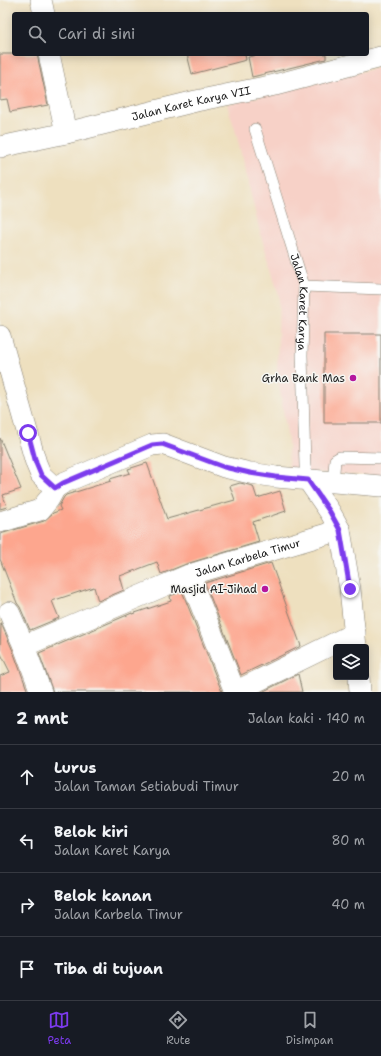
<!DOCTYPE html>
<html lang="id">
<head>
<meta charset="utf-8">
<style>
  :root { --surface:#171b24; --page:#242831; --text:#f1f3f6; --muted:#9ea1a6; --line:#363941; --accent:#7c3aed }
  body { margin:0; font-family:"Shantell Sans",sans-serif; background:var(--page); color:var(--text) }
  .controls { position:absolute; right:12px; bottom:12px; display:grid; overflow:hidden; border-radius:4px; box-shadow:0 2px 10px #0003 }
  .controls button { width:36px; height:36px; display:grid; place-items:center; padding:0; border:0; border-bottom:1px solid var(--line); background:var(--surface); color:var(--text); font:20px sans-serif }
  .stop { position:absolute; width:12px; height:12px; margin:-9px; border:3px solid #7c3aed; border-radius:50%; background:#fff }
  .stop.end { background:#7c3aed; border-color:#fff; box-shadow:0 1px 4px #0008 }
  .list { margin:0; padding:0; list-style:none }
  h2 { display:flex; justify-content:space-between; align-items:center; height:52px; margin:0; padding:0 16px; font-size:17px }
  h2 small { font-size:13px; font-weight:400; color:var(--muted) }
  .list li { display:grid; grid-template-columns:26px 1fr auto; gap:12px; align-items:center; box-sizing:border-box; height:64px; padding:0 16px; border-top:1px solid var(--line) }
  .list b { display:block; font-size:15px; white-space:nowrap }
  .list p { margin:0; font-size:13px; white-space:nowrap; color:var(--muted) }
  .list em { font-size:13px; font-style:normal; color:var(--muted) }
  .icon { flex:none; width:22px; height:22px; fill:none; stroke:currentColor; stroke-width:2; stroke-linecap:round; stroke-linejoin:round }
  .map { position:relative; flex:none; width:381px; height:692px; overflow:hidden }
  .search { position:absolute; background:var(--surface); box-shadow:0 2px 10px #0003; left:12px; right:12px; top:12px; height:44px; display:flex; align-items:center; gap:10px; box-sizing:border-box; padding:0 14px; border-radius:4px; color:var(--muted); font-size:15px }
  .sheet { height:308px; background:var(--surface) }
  nav { display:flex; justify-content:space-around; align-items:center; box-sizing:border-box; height:56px; border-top:1px solid var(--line); background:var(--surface); font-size:11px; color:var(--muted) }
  nav a { display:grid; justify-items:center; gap:2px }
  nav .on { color:var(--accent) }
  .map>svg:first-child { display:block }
  .built { fill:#f7d1c7 }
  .building { fill:#fda68e }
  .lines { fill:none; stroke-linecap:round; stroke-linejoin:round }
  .lane-casing { stroke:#857e6e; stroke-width:12 }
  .street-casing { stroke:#857e6e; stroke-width:22 }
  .lane { stroke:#fff; stroke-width:11 }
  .street { stroke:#fff; stroke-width:21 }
  .route { stroke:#7c3aed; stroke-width:5 }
  .poi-dot { fill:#b5179e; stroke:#f6f6f2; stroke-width:1.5 }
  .labels { text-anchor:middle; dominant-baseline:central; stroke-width:3; stroke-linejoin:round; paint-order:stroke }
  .street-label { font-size:11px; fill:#1c1c1c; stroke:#f6f6f2 }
  .poi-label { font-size:11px; fill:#1c1c1c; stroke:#f6f6f2; text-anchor:end }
</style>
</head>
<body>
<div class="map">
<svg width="381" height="692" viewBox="0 0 381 692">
  <rect width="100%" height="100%" fill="#f6f6f2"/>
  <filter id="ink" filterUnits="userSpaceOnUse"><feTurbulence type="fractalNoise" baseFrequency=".025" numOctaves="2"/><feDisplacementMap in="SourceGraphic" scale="8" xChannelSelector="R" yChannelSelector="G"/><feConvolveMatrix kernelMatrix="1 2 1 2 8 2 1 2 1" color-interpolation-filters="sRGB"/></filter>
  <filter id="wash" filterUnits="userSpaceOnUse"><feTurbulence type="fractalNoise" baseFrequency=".012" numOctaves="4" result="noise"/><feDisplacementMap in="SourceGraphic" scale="16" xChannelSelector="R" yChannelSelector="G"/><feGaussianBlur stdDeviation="0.9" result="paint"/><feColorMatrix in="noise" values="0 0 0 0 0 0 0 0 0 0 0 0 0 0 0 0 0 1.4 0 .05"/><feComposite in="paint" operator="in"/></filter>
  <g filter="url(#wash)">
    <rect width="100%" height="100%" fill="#eee0bf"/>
    <!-- built -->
    <path class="built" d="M381,67v409l-92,-5 -1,-30 -11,-69 2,-76 -19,-64 -24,-99 -9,-29z"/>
    <g id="blocks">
      <!-- building -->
      <path class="building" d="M0,54h37l11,51 -38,7 -3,-13 -7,1z
        M187,54h58l1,6 -54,14z
        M263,54h63v5l-74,18 -4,-20z
        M324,334h57v89h-57z
        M0,438l21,51 -18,6 4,12 -7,2z
        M147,463l20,56 68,-19 -5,-14 10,-3 13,3 4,12 23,-7 6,20 -33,11 6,20 -73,22 -25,10 -4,-12 -37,14 4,14 -26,11 -4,-14 -42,14 7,17 -29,12 -10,-23 -3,-4 -17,-44v-25l44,-13 9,-8 8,-3 -2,-4 5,-9 2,-2 45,-14 -1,-2 20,-6 -2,-4z
        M271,563l30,83 -60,29 -36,-92z
        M182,591l40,101h-169l-14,-39 93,-40v1l39,-13 -1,-5z
        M1,623l12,28 15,41h-28v-16l10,-4 -10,-20z
        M298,674l4,18h-40z"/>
    </g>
  </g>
  <g filter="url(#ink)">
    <use href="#blocks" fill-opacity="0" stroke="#857e6e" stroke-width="1"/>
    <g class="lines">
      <defs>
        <g id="lane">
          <path id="s1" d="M255,129l49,157 -2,69 3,111 3,14"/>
          <path d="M304,286l77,3"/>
          <path d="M333,483l2,-23 5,-3 41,1"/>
        </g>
        <g id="street">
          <path d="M41,0l3,14"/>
          <path d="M49,54l17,79"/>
          <path id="s2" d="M0,147l66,-14 130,-32 79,-16 106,-28"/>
          <path d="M0,336l36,127 5,12 14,13 8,-5 89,-38 11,-1 61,23 26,6 26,4 105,9"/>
          <path d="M308,480l22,32 10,18 10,59 6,58"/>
          <path d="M0,522l40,-12 9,-11 6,-11"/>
          <path d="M189,575l46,117"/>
          <path d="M9,612l15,34 17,46"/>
          <path id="s3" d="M24,646l165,-71 151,-45"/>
          <path d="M359,677l1,15"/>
          <path d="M235,692l120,-59"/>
        </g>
      </defs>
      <!-- lane casing -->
      <use href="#lane" class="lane-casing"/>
      <!-- street casing -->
      <use href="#street" class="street-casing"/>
      <!-- lane -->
      <use href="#lane" class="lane"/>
      <!-- street -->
      <use href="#street" class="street"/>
    </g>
  </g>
  <g class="lines" filter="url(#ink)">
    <!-- route -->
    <path class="route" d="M28,433l8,30 5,12 14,13 8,-5 89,-38 10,-1 62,23 26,6 26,4 32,3 22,32 10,18 10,59"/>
  </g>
  <!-- markers -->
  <g class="poi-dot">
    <circle cx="353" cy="378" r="4"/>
    <circle cx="265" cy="589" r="4"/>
  </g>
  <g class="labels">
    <!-- street labels -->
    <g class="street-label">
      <text stroke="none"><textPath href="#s2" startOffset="196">Jalan Karet Karya VII</textPath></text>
      <text stroke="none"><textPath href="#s1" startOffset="180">Jalan Karet Karya</textPath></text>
      <text stroke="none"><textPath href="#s3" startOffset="241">Jalan Karbela Timur</textPath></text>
    </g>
    <!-- poi labels -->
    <g class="poi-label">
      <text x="345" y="378">Grha Bank Mas</text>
      <text x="257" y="589">Masjid AI-Jihad</text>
    </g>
  </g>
</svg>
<div class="controls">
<button><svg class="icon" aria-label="layers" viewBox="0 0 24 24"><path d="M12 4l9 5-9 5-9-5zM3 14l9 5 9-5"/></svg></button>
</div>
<div class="stop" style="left:28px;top:433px"></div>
<div class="stop end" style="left:350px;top:589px"></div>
<div class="search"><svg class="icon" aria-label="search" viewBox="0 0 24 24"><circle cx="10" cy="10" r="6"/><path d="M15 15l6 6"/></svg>Cari di sini</div>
</div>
<section class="sheet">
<h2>2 mnt<small>Jalan kaki · 140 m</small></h2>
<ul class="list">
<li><svg class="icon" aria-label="ahead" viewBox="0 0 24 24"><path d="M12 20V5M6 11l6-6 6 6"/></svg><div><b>Lurus</b><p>Jalan Taman Setiabudi Timur</p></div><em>20 m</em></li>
<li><svg class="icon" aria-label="left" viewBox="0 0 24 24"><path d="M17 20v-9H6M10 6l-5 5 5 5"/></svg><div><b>Belok kiri</b><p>Jalan Karet Karya</p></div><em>80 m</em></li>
<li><svg class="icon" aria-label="right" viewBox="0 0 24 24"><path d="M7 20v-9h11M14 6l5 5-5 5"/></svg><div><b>Belok kanan</b><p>Jalan Karbela Timur</p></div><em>40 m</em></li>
<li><svg class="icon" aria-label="arrive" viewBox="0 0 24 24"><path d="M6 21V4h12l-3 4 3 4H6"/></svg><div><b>Tiba di tujuan</b></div></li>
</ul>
</section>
<nav>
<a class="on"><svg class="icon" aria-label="map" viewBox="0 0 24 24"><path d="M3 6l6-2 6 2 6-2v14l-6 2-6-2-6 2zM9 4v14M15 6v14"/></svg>Peta</a>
<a><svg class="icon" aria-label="directions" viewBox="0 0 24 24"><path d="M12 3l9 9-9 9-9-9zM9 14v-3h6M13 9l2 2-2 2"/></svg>Rute</a>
<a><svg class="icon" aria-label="saved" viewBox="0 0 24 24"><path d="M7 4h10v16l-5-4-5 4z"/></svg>Disimpan</a>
</nav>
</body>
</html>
